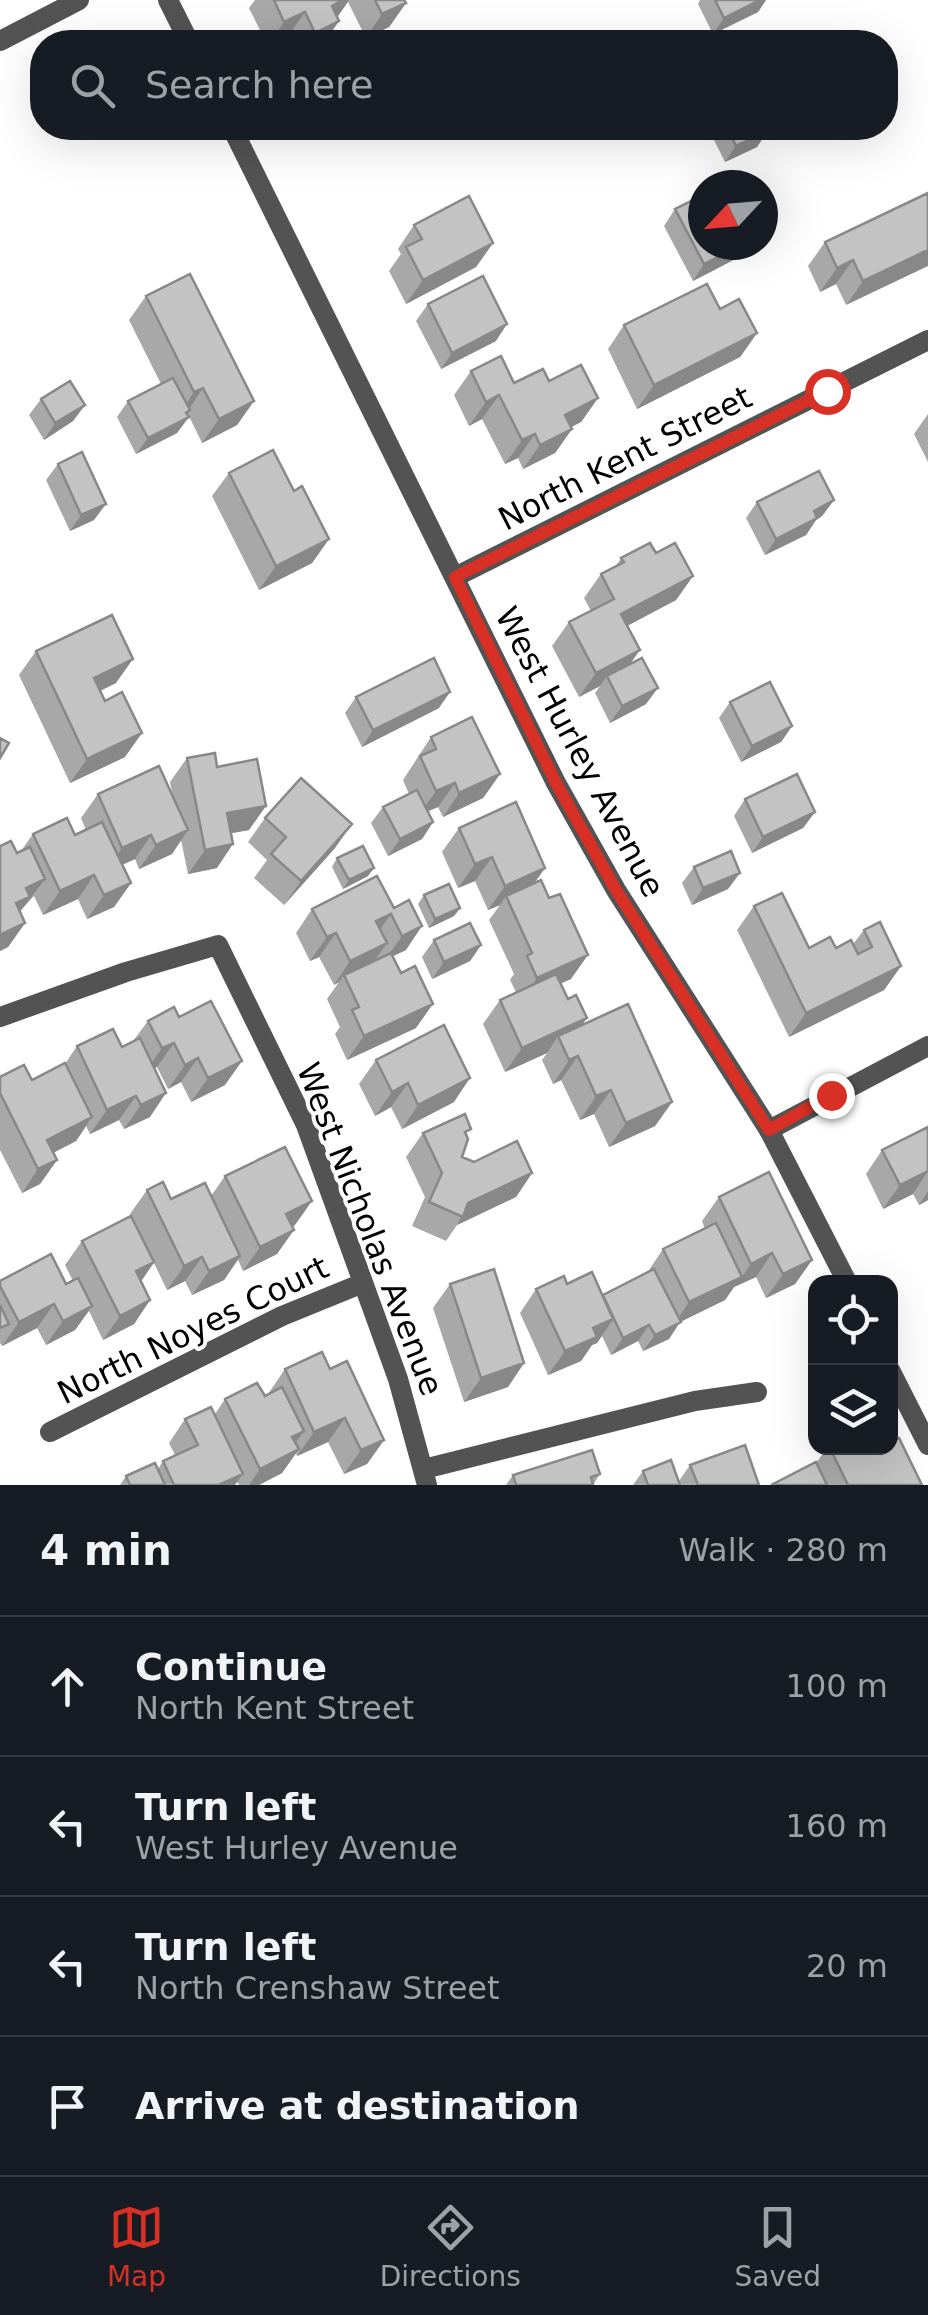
<!DOCTYPE html>
<html lang="en">
<head>
<meta charset="utf-8">
<style>
  :root { --surface:#171b24; --page:#242831; --text:#f1f3f6; --muted:#9ea1a6; --line:#363941; --accent:#d93025 }
  body { margin:0; font-family:"DejaVu Sans",sans-serif; background:var(--page); color:var(--text) }
  .controls { position:absolute; right:30px; bottom:30px; display:grid; overflow:hidden; border-radius:20px; box-shadow:0 10px 40px #0002 }
  .controls button { width:90px; height:90px; display:grid; place-items:center; padding:0; border:0; border-bottom:2px solid var(--line); background:var(--surface); color:var(--text); font:50px sans-serif }
  .compass { position:absolute; left:688px; top:170px; width:90px; height:90px; border-radius:50%; background:var(--surface); box-shadow:0 10px 40px #0002; rotate:244deg }
  .stop { position:absolute; width:30px; height:30px; margin:-22px; border:8px solid #d93025; border-radius:50%; background:#fff }
  .stop.end { background:#d93025; border-color:#fff; box-shadow:0 2px 10px #0008 }
  .list { margin:0; padding:0; list-style:none }
  h2 { display:flex; justify-content:space-between; align-items:center; height:130px; margin:0; padding:0 40px; font-size:42px }
  h2 small { font-size:32px; font-weight:400; color:var(--muted) }
  .list li { display:grid; grid-template-columns:65px 1fr auto; gap:30px; align-items:center; box-sizing:border-box; height:140px; padding:0 40px; border-top:2px solid var(--line) }
  .list b { display:block; font-size:38px; white-space:nowrap }
  .list p { margin:0; font-size:32px; white-space:nowrap; color:var(--muted) }
  .list em { font-size:32px; font-style:normal; color:var(--muted) }
  .icon { flex:none; width:55px; height:55px; fill:none; stroke:currentColor; stroke-width:2; stroke-linecap:round; stroke-linejoin:round }
  .map { position:relative; flex:none; width:928px; height:1485px; overflow:hidden }
  .search { position:absolute; background:var(--surface); box-shadow:0 10px 40px #0002; left:30px; right:30px; top:30px; height:110px; display:flex; align-items:center; gap:25px; box-sizing:border-box; padding:0 35px; border-radius:40px; color:var(--muted); font-size:38px }
  .sheet { height:690px; background:var(--surface) }
  nav { display:flex; justify-content:space-around; align-items:center; box-sizing:border-box; height:140px; border-top:2px solid var(--line); background:var(--surface); font-size:28px; color:var(--muted) }
  nav a { display:grid; justify-items:center; gap:5px }
  nav .on { color:var(--accent) }
  .map>svg:first-child { display:block }
  .lines { fill:none; stroke-linecap:round; stroke-linejoin:round }
  .minor { stroke:#535353; stroke-width:20 }
  .tertiary { stroke:#535353; stroke-width:20 }
  .wall { fill:#a8a8a8 }
  .shaded-wall { fill:#888 }
  .building { fill:#c3c3c3; stroke:#888; stroke-width:2.5 }
  .route { stroke:#d93025; stroke-width:12 }
  .labels { text-anchor:middle; dominant-baseline:central; stroke-width:8; stroke-linejoin:round; paint-order:stroke }
  .street-label { font-size:32px; fill:#000; stroke:#fff }
</style>
</head>
<body>
<div class="map">
<svg width="928" height="1485" viewBox="0 0 928 1485">
  <rect width="100%" height="100%" fill="#fff"/>
  <g class="lines">
    <!-- minor -->
    <path class="minor" d="M0,41l79,-41
      M455,577l473,-237
      M0,1017l126,-45 92,-27 88,180 92,254 29,106
      M769,1130l159,-84
      M50,1432l232,-116 81,-33
      M424,1469l271,-68 62,-9"/>
    <!-- tertiary -->
    <path class="tertiary" d="M168,0l21,42
      M232,128l324,655 60,107 153,240 78,152
      M890,1370l38,75"/>
  </g>
  <!-- wall -->
  <path class="wall" d="M255,0h149l2,3 -17,24 -23,11 -18,-36 -11,15 2,4 -15,21h-33l-3,-6 -13,6h-9l-17,-34z
    M700,0h66l-8,12 -45,22 -15,-30z
    M352,128h24l-19,9z
    M708,128h59l-10,19 -32,15z
    M928,193l-82,112 -10,-21 -16,8 -12,-26 17,-24z
    M675,209l66,47 -48,25 -29,-55z
    M414,225l79,18 -17,24 -70,37 -17,-33 12,-17 -3,-5z
    M146,296l108,105 -17,24 -35,18 -14,-29 -11,19 -41,21 -19,-37 11,-16 33,-17 -32,-64z
    M428,304l68,37 -55,28 -25,-48z
    M720,309l37,24 -17,24 -103,52 -29,-60 16,-24z
    M471,371l43,12 35,-2 49,17 -17,24 -10,5 1,2 -17,24 -32,16 -5,-11 -13,6 -23,-45 -13,7 -15,-31z
    M41,399l44,6 -12,16 -29,19 -15,-25z
    M928,414v48l-14,-28z
    M58,464l36,56 -24,11 -24,-51z
    M229,473l65,18 35,48 -17,24 -53,27 -47,-94z
    M834,500l-12,16 -6,4 -10,15 -41,20 -19,-37 11,-16z
    M656,553l37,23 -17,24 -49,26 3,38 16,40 -36,19 -15,-30 5,-7 -21,11 -27,-51 17,-24 22,-11 -7,-13 17,-24 15,-8 5,-8z
    M36,651l80,32 -16,8 25,66 -55,26 -51,-108z
    M356,697l83,11 -77,39 -17,-34z
    M730,702l62,24 -11,16 -40,20 -22,-44z
    M431,737l69,37 -17,24 -40,19 -5,-10 -10,4 5,11 -11,17 -34,17 -17,-33 12,-16 26,-13 -6,-14z
    M187,758l30,9 32,63 -18,3 -14,35 -29,6 -7,-34 -9,14 -33,15 -4,-10 -13,6 9,18 -17,24 -27,12 -9,-20 -35,16 -9,-19 -14,15 5,12 -17,24 -8,4v-105l17,7 4,-2 12,-17 42,1 11,-5 -5,-12 17,-24 75,3 -3,-15z
    M745,799l70,13 -12,16 -51,25 -18,-37z
    M265,818l70,30 -51,57 -30,-27 13,-18 -19,-18z
    M459,828l86,40 -11,15 37,96 -11,4 22,42 90,77 -17,24 -46,21 -15,-33 -14,6 -19,-40 -8,4 -11,-24 5,-7 -42,19 -22,-48 17,-24 16,-8 -6,-12 4,-6 -25,-54 11,-15 -12,5 -13,-29 -17,7 -16,-36z
    M337,858l31,18 -25,13 -11,-22z
    M694,867l34,22 -36,16 -10,-22z
    M424,895l36,13 -6,8 -25,12 -11,-24z
    M754,906l55,42h27l17,-4 11,-14 37,36 -17,24 -95,47 -52,-107z
    M394,908l12,42 -13,6 23,72 -69,32 -12,-26 5,-7 -13,-28 12,-17 -5,3 -15,-28 -9,4 -14,-28 16,-24z
    M434,940l47,5 -11,16 -38,18 -10,-22z
    M179,1017l46,68 -34,17 -10,-20 -13,7 -11,-22 -3,1 -4,49 -26,12 -5,-9 -29,14 -4,-8 -10,15 -23,12 4,7 -17,24 -18,9 -22,-43v-73l32,3 33,-16 12,-18 45,1 11,-6 15,-20z
    M376,1060l78,42 -52,27 -11,-22 -16,9 -16,-32z
    M928,1127v73l-9,5 -6,-11 -30,15 -17,-35 16,-24z
    M423,1133l43,3 -4,21 12,5 58,11 -16,24 -59,28 -11,16 -34,-15 13,-29 -19,-40z
    M225,1176l70,49 -3,1 -15,28 -34,17 -5,-11 -14,20 -32,15 -7,-14 -18,9 -13,-27 -13,18 9,19 -16,24 -31,16 -14,-29 -14,19 -29,15 -9,-17 -35,18 -2,-3v-62l66,3 7,-3 -8,-16 17,-24 57,-10 -9,-17 17,-24 24,9 40,-3z
    M719,1197l93,63 -17,24 -29,14 -10,-21 -22,10 -9,13 -45,22 -11,17 -26,12 -5,-10 -27,14 -9,-19 -5,7 -5,2 -11,16 -33,14 -28,-62 16,-24 31,-5 36,11 44,-22 16,-24 42,-20 -3,-8z
    M450,1284l74,79 -16,24 -44,15 -31,-94z
    M285,1369h45l54,71 -17,24 -23,10 -16,-32 -31,14 -1,-3 -14,20 -23,12h-20l-2,-4 -2,4h-115l6,-9 32,-7 5,-8 12,-6 -6,-12 16,-24 30,-5 10,-15 40,-3 3,-2z
    M827,1448h3l92,37h-151l45,-22z
    M690,1465l69,20h-126l10,-14 36,10z
    M600,1474l-7,11h-87l7,-10z"/>
  <!-- shaded-wall -->
  <path class="shaded-wall" d="M343,0h6l-13,19 -4,-13z
    M760,0h6l-8,12 -45,22 11,-16z
    M406,3l-17,24 -23,11 16,-24z
    M305,12l-17,24 -13,6h-5l14,-20z
    M339,21l-15,21h-16l7,-9z
    M364,128h12l-19,9z
    M768,131l-11,16 -32,15 11,-16z
    M493,243l-17,24 -70,37 17,-24z
    M742,245h6l-7,11 -48,25 11,-17z
    M928,250v16l-82,39 17,-24z
    M853,260l-17,24 -16,8 17,-24z
    M507,324l-11,17 -55,28 11,-16z
    M757,333l-17,24 -103,52 17,-24z
    M203,388l-16,24 -9,4 16,-24z
    M499,395l-17,24 -13,7 17,-24z
    M598,398l-17,24 -33,17 17,-24z
    M254,401l-17,24 -35,18 17,-24z
    M85,405l-12,16 -29,19 11,-17z
    M190,410l-6,9 5,-2 -12,16 -41,21 12,-16z
    M572,429l-17,24 -32,16 17,-24z
    M535,434l-17,24 -13,6 17,-24z
    M834,500l-12,16 -6,4 -10,15 -41,20 11,-16 38,-28z
    M106,504l-12,16 -24,11 11,-16z
    M329,539l-17,24 -53,27 17,-24z
    M693,576l-17,24 -72,38 17,-24z
    M640,650l-17,24 -16,2 -7,10 -21,11 17,-24z
    M133,659l-17,24 -39,19 17,-24z
    M658,688l-12,16 -36,19 12,-17z
    M450,692l-11,16 -77,39 11,-17z
    M792,726l-11,16 -40,20 11,-16z
    M142,733l-17,24 -55,26 17,-24z
    M500,774l-17,24 -40,19 16,-24z
    M455,783l-17,24 -19,8 17,-24z
    M266,806l-17,24 -38,7 16,-24z
    M815,812l-12,16 -51,25 11,-16z
    M433,822l-11,17 -34,17 12,-17z
    M352,824l-17,24 -51,57 17,-24z
    M188,830l-16,24 -33,15 17,-24z
    M151,835l-16,24 -29,13 16,-24z
    M233,844l-16,24 -29,6 17,-24z
    M492,857l-17,24 -17,7 17,-24z
    M374,868l-6,8 -25,13 6,-9z
    M545,868l-17,24 -22,4 -6,9 -12,5 17,-24z
    M740,873l-12,16 -36,16 11,-17z
    M94,875l-16,24 -35,16 17,-24z
    M45,879l-32,42 -13,6 26,-39z
    M131,883l-17,24 -27,12 17,-24z
    M460,908l-6,8 -25,12 6,-9z
    M391,914l-17,24 2,-17z
    M25,923l-17,24 -8,4v-16z
    M422,926l-16,24 -21,10 17,-24z
    M336,933l-17,24 -9,4 17,-24z
    M387,943l-17,24 -26,8 -5,7 -5,3 16,-24z
    M481,945l-11,16 -38,18 12,-17z
    M588,955l-17,24 -51,23 17,-24z
    M901,966l-17,24 -95,47 17,-24z
    M433,1004l-17,24 -69,32 17,-24z
    M587,1018l-17,24 -12,-6 -11,17 -42,19 17,-24z
    M174,1043l-17,24 -12,5 17,-24z
    M578,1056l-17,24 -8,4 16,-24z
    M198,1058l-17,24 -13,7 17,-24z
    M242,1061l-17,24 -34,17 17,-24z
    M470,1078l-16,24 -52,27 16,-24z
    M408,1083l-17,24 -16,9 17,-24z
    M611,1090l-17,24 -14,6 16,-24z
    M166,1093l-16,24 -26,12 17,-24z
    M136,1096l-17,24 -29,14 17,-24z
    M672,1102l-17,24 -46,21 17,-24z
    M92,1117l-16,24 -41,21 12,-22z
    M57,1160l-17,24 -18,9 16,-24z
    M928,1171l-15,23 -30,15 17,-24z
    M532,1173l-16,24 -59,28 11,-22z
    M928,1191v9l-9,5z
    M312,1201l-17,24 -26,13 17,-24z
    M294,1230l-17,24 -34,17 17,-24z
    M772,1253l-16,24 -22,10 -9,13 -45,22 -11,17 -26,12 12,-16 18,-9 16,-24 53,-25 9,-13z
    M240,1256l-16,24 -32,15 17,-24z
    M202,1257l-17,24 -18,9 17,-24z
    M812,1260l-17,24 -29,14 17,-24z
    M154,1262l-16,24 -2,-15z
    M150,1300l-16,24 -31,16 17,-24z
    M54,1304l-17,24 -35,18 17,-24z
    M92,1306l-17,24 -29,15 17,-24z
    M613,1319l-16,24 -5,2 -11,16 -33,14 17,-24 28,-23z
    M649,1325l-11,16 -27,14 12,-17z
    M524,1363l-16,24 -44,15 17,-24z
    M345,1418l-17,24 -31,14 17,-24z
    M304,1431l-17,24 5,-18z
    M384,1440l-17,24 -23,10 17,-24z
    M299,1449l-17,24 -23,12h-10l11,-16z
    M243,1474l-8,11h-16z"/>
  <!-- building -->
  <path class="building" d="M274,0h69l-11,6 7,15 -24,12 -10,-21 -21,10z
    M375,0h29l2,3 -24,11z
    M715,0h45l-36,18z
    M423,32l6,10h-27z
    M728,128h39l1,3 -32,15z
    M928,193v57l-65,31 -10,-21 -16,8 -12,-26z
    M703,195v50h39l-38,19 -29,-55z
    M469,196l24,47 -70,37 -17,-33 16,-8 -8,-14z
    M190,274l64,127 -35,18 -16,-31 -9,4 -48,-96z
    M483,276l24,48 -55,29 -24,-49z
    M707,284l13,25 19,-10 18,34 -103,52 -30,-60z
    M501,356l13,27 29,-14 6,12 32,-16 17,33 -33,17 7,14 -32,16 -5,-11 -13,6 -23,-45 -13,7 -15,-31z
    M173,378l17,32 -4,3 3,4 -41,21 -20,-37z
    M70,381l15,24 -30,18 -14,-24z
    M273,450l21,41 8,-5 27,53 -53,27 -47,-93z
    M82,452l24,52 -25,11 -23,-51z
    M819,471l15,29 -20,11 3,7 -41,21 -19,-37z
    M650,543l6,10 19,-10 18,33 -72,38 19,36 -44,23 -27,-51 45,-23 -13,-25 23,-12 -3,-4z
    M112,615l21,44 -39,19 11,23 17,-9 20,41 -55,26 -51,-108z
    M434,658l16,34 -77,38 -17,-33z
    M642,658l16,30 -36,18 -15,-30z
    M770,682l22,44 -40,20 -22,-44z
    M472,717l28,57 -41,19 -4,-10 -19,8 -16,-35 16,-7 -5,-12z
    M0,738l9,5 -9,15z
    M215,753l2,14 40,-8 9,47 -39,7 6,31 -28,6 -18,-92z
    M159,766l29,64 -32,15 -5,-10 -29,13 -24,-54z
    M797,774l18,38 -52,25 -18,-38z
    M301,778l51,46 -51,57 -30,-27 15,-17 -21,-19z
    M417,790l16,32 -33,17 -17,-32z
    M516,802l29,66 -40,18 -13,-29 -17,7 -16,-36z
    M67,818l8,17 27,-13 29,61 -27,12 -10,-20 -34,16 -27,-57z
    M11,841l6,12 13,-6 15,32 -19,9 4,9 -14,6 9,20 -25,12v-89z
    M363,846l11,22 -25,12 -12,-22z
    M731,851l9,22 -37,15 -9,-21z
    M377,876l17,32 15,-8 13,26 -20,10 -11,-22 -15,7 11,22 -37,18 -14,-28 -9,4 -15,-28z
    M541,880l8,18 11,-4 28,61 -51,23 -10,-22 5,-3 -26,-57z
    M449,884l11,24 -25,11 -11,-24z
    M782,893l27,55 21,-11 6,11 15,-8 7,14 14,-7 -8,-17 16,-8 21,44 -95,47 -52,-107z
    M470,923l11,22 -37,17 -10,-22z
    M391,953l10,20 14,-7 18,38 -69,32 -12,-26 7,-3 -15,-32z
    M556,974l12,25 8,-4 11,23 -65,30 -22,-48z
    M211,1001l31,60 -34,17 -10,-20 -13,7 -11,-22 -12,5 -14,-27 26,-14 5,10z
    M628,1004l44,98 -46,21 -15,-33 -15,6 -18,-40 -9,4 -11,-24z
    M444,1025l26,53 -52,27 -10,-22 -16,9 -16,-32z
    M113,1029l9,18 18,-9 26,55 -25,12 -5,-9 -29,14 -30,-64z
    M65,1063l27,54 -45,23 10,20 -19,9 -38,-76v-16l24,-12 8,15z
    M465,1114l6,15 -6,3 3,7 -6,18 12,5 43,-21 15,32 -64,30 -5,14 -34,-15 13,-29 -19,-40z
    M928,1127v44l-28,14 -18,-35z
    M285,1147l27,54 -26,13 8,16 -34,17 -35,-71z
    M769,1172l43,88 -29,14 -11,-21 -21,11 -32,-67z
    M163,1182l8,17 34,-16 35,73 -31,15 -7,-14 -18,9 -37,-76z
    M131,1216l23,46 -18,9 14,29 -30,16 -38,-75z
    M716,1223l26,54 -53,25 -26,-53z
    M51,1254l15,30 12,-6 14,28 -29,15 -9,-17 -35,18 -19,-36v-5z
    M494,1269l30,94 -43,15 -31,-94z
    M654,1269l27,53 -26,13 -6,-10 -26,13 -20,-43z
    M592,1272l21,47 -20,9 4,9 -32,14 -29,-62 28,-13 3,8z
    M0,1305l9,19 -9,4z
    M322,1352l8,17 17,-8 37,79 -23,10 -16,-32 -31,14 -29,-63z
    M257,1383l8,13 17,-9 22,44 -12,6 7,12 -39,20 -35,-70z
    M211,1407l32,67 -24,11h-45l-11,-24 35,-16 -13,-26z
    M899,1438l23,47h-74l-18,-37h60v-6z
    M745,1445l14,40h-61l-8,-20z
    M592,1450l8,24 -9,3 2,8h-77l-3,-10z
    M671,1460l9,25h-32l-5,-14z
    M816,1462l11,23h-56z
    M155,1463l10,22h-35l-4,-9z"/>
  <g class="lines">
    <!-- route -->
    <path class="route" d="M827,391l-372,186 101,206 60,107 153,240 62,-35"/>
  </g>
  <g class="labels">
    <!-- street labels -->
    <g class="street-label">
      <text transform="translate(625 458) rotate(-27)">North Kent Street</text>
      <text transform="translate(580 752) rotate(62)">West Hurley Avenue</text>
      <text transform="translate(370 1229) rotate(69)">West Nicholas Avenue</text>
      <text transform="translate(193 1330) rotate(-26)">North Noyes Court</text>
    </g>
  </g>
</svg>
<div class="controls">
<button><svg class="icon" aria-label="locate" viewBox="0 0 24 24"><circle cx="12" cy="12" r="6"/><path d="M12 2v4M12 18v4M2 12h4M18 12h4"/></svg></button>
<button><svg class="icon" aria-label="layers" viewBox="0 0 24 24"><path d="M12 4l9 5-9 5-9-5zM3 14l9 5 9-5"/></svg></button>
</div>
<svg class="compass" viewBox="-18 -18 36 36"><path d="M0-13l5 13h-10z" fill="#e53935"/><path d="M0 13l5-13h-10z" fill="#9ea1a6"/></svg>
<div class="stop" style="left:827px;top:391px"></div>
<div class="stop end" style="left:831px;top:1095px"></div>
<div class="search"><svg class="icon" aria-label="search" viewBox="0 0 24 24"><circle cx="10" cy="10" r="6"/><path d="M15 15l6 6"/></svg>Search here</div>
</div>
<section class="sheet">
<h2>4 min<small>Walk · 280 m</small></h2>
<ul class="list">
<li><svg class="icon" aria-label="ahead" viewBox="0 0 24 24"><path d="M12 20V5M6 11l6-6 6 6"/></svg><div><b>Continue</b><p>North Kent Street</p></div><em>100 m</em></li>
<li><svg class="icon" aria-label="left" viewBox="0 0 24 24"><path d="M17 20v-9H6M10 6l-5 5 5 5"/></svg><div><b>Turn left</b><p>West Hurley Avenue</p></div><em>160 m</em></li>
<li><svg class="icon" aria-label="left" viewBox="0 0 24 24"><path d="M17 20v-9H6M10 6l-5 5 5 5"/></svg><div><b>Turn left</b><p>North Crenshaw Street</p></div><em>20 m</em></li>
<li><svg class="icon" aria-label="arrive" viewBox="0 0 24 24"><path d="M6 21V4h12l-3 4 3 4H6"/></svg><div><b>Arrive at destination</b></div></li>
</ul>
</section>
<nav>
<a class="on"><svg class="icon" aria-label="map" viewBox="0 0 24 24"><path d="M3 6l6-2 6 2 6-2v14l-6 2-6-2-6 2zM9 4v14M15 6v14"/></svg>Map</a>
<a><svg class="icon" aria-label="directions" viewBox="0 0 24 24"><path d="M12 3l9 9-9 9-9-9zM9 14v-3h6M13 9l2 2-2 2"/></svg>Directions</a>
<a><svg class="icon" aria-label="saved" viewBox="0 0 24 24"><path d="M7 4h10v16l-5-4-5 4z"/></svg>Saved</a>
</nav>
</body>
</html>
